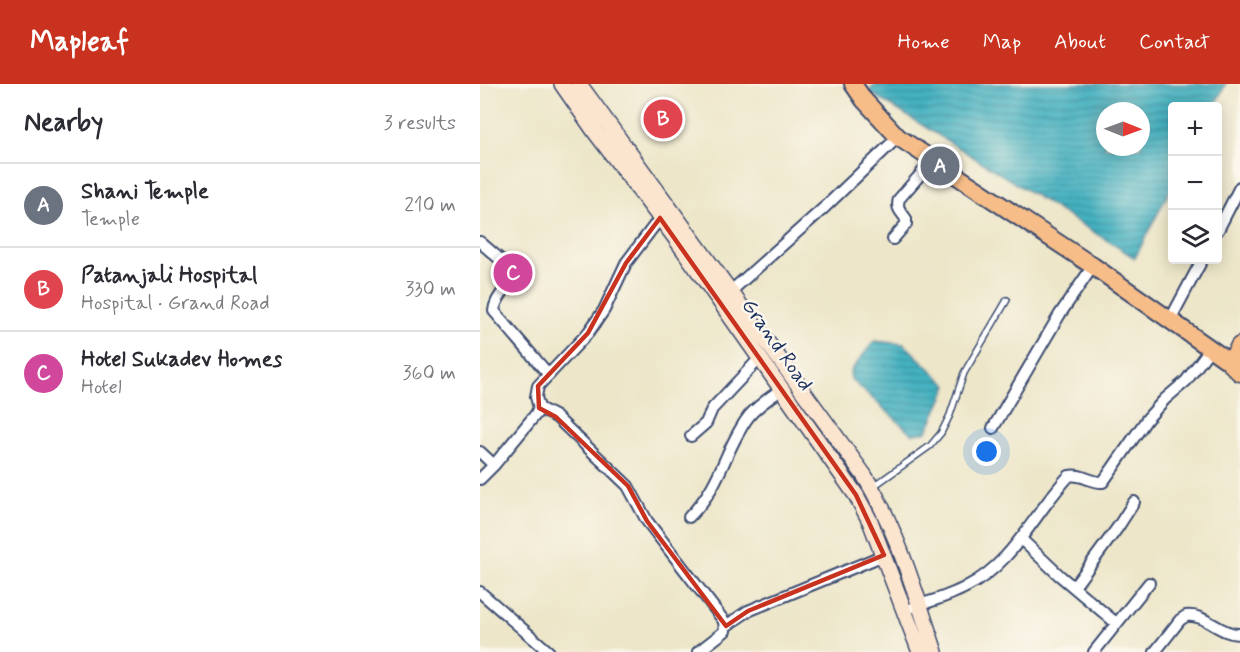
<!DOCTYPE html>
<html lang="en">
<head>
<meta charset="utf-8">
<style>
  :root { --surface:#fff; --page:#f2f2f3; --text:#2b2b33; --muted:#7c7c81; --line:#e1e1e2; --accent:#c8321e }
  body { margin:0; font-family:Mynerve,sans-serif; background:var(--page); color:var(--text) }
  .controls { position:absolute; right:18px; top:18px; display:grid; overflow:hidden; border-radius:6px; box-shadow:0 3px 15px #0003 }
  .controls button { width:54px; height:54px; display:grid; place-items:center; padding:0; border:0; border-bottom:2px solid var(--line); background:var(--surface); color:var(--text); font:30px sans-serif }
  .compass { position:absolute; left:616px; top:18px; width:54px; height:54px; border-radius:50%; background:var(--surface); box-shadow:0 3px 15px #0003; rotate:91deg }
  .you { position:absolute; left:507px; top:368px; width:21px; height:21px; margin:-15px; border:4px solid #fff; border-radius:50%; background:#1a73e8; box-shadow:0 0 0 9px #1a73e833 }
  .badge { display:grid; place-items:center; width:39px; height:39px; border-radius:50%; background:var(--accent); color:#fff; font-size:20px; font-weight:700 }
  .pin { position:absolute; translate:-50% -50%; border:3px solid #fff; box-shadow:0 2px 6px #0006 }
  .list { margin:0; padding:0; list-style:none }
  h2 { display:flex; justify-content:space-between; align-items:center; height:78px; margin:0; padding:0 24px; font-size:26px }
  h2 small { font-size:20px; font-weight:400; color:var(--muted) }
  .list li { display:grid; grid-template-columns:39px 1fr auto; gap:18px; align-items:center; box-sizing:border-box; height:84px; padding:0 24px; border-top:2px solid var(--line) }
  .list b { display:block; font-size:22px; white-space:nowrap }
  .list p { margin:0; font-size:20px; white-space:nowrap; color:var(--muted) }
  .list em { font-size:20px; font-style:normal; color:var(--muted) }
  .icon { flex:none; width:33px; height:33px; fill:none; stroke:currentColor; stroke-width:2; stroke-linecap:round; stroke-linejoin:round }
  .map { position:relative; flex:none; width:760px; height:568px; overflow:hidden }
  header { display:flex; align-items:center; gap:36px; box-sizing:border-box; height:84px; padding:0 30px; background:var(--accent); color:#fff }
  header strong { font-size:28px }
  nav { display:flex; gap:33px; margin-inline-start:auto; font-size:21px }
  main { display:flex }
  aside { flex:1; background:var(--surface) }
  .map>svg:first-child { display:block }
  .water { fill:url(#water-rules); stroke:#30708f; stroke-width:1.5; fill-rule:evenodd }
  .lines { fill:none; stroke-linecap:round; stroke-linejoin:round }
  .service-casing { stroke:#3a4a6e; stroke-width:8 }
  .minor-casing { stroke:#3a4a6e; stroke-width:14 }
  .secondary-casing { stroke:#3a4a6e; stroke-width:18 }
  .primary-casing { stroke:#3a4a6e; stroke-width:20 }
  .trunk-casing { stroke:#3a4a6e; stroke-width:21 }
  .service { stroke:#fff; stroke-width:5 }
  .minor { stroke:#fff; stroke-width:10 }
  .secondary { stroke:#fce5cf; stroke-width:15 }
  .primary { stroke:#f7bd88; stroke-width:16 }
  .trunk { stroke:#f7bd88; stroke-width:18 }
  .marked { fill:none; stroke:#c8321e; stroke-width:4.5; stroke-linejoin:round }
  .labels { text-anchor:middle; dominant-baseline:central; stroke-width:5; stroke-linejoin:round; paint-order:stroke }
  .street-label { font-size:21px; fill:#1b2f5e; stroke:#fbf7ec }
</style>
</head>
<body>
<header>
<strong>Mapleaf</strong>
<nav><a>Home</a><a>Map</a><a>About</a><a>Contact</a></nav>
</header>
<main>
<aside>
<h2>Nearby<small>3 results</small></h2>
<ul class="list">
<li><span class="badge" style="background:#6b7280">A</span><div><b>Shani Temple</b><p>Temple</p></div><em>210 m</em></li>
<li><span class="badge" style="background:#e0444e">B</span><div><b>Patanjali Hospital</b><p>Hospital · Grand Road</p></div><em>330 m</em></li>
<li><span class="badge" style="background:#d1479c">C</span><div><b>Hotel Sukadev Homes</b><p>Hotel</p></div><em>360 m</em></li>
</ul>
</aside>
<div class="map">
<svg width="760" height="568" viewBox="0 0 760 568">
  <defs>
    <pattern id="water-rules" width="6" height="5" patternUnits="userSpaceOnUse" patternTransform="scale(1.5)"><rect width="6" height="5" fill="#44b1c0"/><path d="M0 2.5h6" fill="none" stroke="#38909f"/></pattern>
  </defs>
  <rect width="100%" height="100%" fill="#fbf7ec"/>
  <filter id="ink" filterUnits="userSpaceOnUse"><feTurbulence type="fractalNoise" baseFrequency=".0167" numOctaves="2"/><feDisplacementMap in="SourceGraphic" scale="12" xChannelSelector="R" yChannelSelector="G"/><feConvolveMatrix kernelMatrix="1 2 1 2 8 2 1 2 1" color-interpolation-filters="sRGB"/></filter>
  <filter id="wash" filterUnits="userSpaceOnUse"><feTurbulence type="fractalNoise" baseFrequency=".008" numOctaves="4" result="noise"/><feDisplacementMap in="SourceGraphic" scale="24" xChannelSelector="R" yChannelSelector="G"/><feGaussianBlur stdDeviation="1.35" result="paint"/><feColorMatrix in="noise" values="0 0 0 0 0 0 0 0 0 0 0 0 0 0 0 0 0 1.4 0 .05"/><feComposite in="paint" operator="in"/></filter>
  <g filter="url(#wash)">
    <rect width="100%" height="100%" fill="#ede6c9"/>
    <!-- water -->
    <path class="water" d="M394,0h352l-12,22h-42v80l-37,72 -266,-166zM625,27h36v36h-36z
      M394,257l30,3 44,42 -21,45 -15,3 -61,-55 -1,-7z"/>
  </g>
  <g filter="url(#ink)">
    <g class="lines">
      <defs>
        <path id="service" d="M394,402l56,-40 11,-13 9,-18 14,-42 43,-73"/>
        <path id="minor" d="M738,146l22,-43
          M413,155l13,-15v-5c-5,-8 -10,-10 -7,-20l34,-39
          M0,158l29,25 2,5c0,16 -16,24 -17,39l55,64
          M250,208l95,-85 73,-70
          M690,236l32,-60
          M59,324l17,9 72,69 19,35 77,100 1,10 -27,21
          M513,344l67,-114 33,-48
          M211,352l15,-13 6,-14 48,-51
          M0,368l14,13
          M0,395l14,-14 42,-51 3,-6 -3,-11 2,-11 50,-53 16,-23 22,-47 34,-45
          M209,433c33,-32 35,-68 60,-101 9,-11 22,-19 33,-27
          M541,455l38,36 57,48
          M594,503l44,-60 16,-25
          M0,508l69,60
          M434,523c17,-6 36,-11 52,-20 47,-23 68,-74 103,-111 12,-3 22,7 34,6l44,-63 18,-20 21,-18 24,-32
          M246,542l22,-15 136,-56
          M614,568l55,-69
          M675,568l25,-32 6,-4c19,-3 34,19 54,18"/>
        <path id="secondary" d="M82,0l34,49 78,103 182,259 14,26 50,131
          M99,0l285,391c33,54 51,117 71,177"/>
        <path id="primary" d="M373,0l11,16 34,37 195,129 138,97"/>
        <path id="trunk" d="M760,262l-9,17 9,9"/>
      </defs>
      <!-- service casing -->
      <use href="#service" class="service-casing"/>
      <!-- minor casing -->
      <use href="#minor" class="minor-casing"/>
      <!-- secondary casing -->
      <use href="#secondary" class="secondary-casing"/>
      <!-- primary casing -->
      <use href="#primary" class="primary-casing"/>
      <!-- trunk casing -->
      <use href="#trunk" class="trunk-casing"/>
      <!-- service -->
      <use href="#service" class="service"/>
      <!-- minor -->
      <use href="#minor" class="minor"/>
      <!-- secondary -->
      <use href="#secondary" class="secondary"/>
      <!-- primary -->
      <use href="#primary" class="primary"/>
      <!-- trunk -->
      <use href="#trunk" class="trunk"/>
    </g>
  </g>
  <!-- marked area -->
  <path class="marked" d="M180,134l196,277 28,60 -136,56 -22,15 -79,-105 -19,-35 -72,-69 -17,-9 -1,-22 50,-53 38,-70z"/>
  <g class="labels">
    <!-- street labels -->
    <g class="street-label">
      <text transform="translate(297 261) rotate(55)">Grand Road</text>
    </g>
  </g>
</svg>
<div class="controls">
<button>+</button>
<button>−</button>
<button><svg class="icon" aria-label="layers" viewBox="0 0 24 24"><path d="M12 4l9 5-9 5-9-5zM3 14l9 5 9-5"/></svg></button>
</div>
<svg class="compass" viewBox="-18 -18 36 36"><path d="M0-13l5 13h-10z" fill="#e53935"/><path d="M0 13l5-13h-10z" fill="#7c7c81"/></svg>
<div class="you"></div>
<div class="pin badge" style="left:460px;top:82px;background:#6b7280">A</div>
<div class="pin badge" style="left:183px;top:35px;background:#e0444e">B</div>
<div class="pin badge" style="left:33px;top:189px;background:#d1479c">C</div>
</div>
</main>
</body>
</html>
